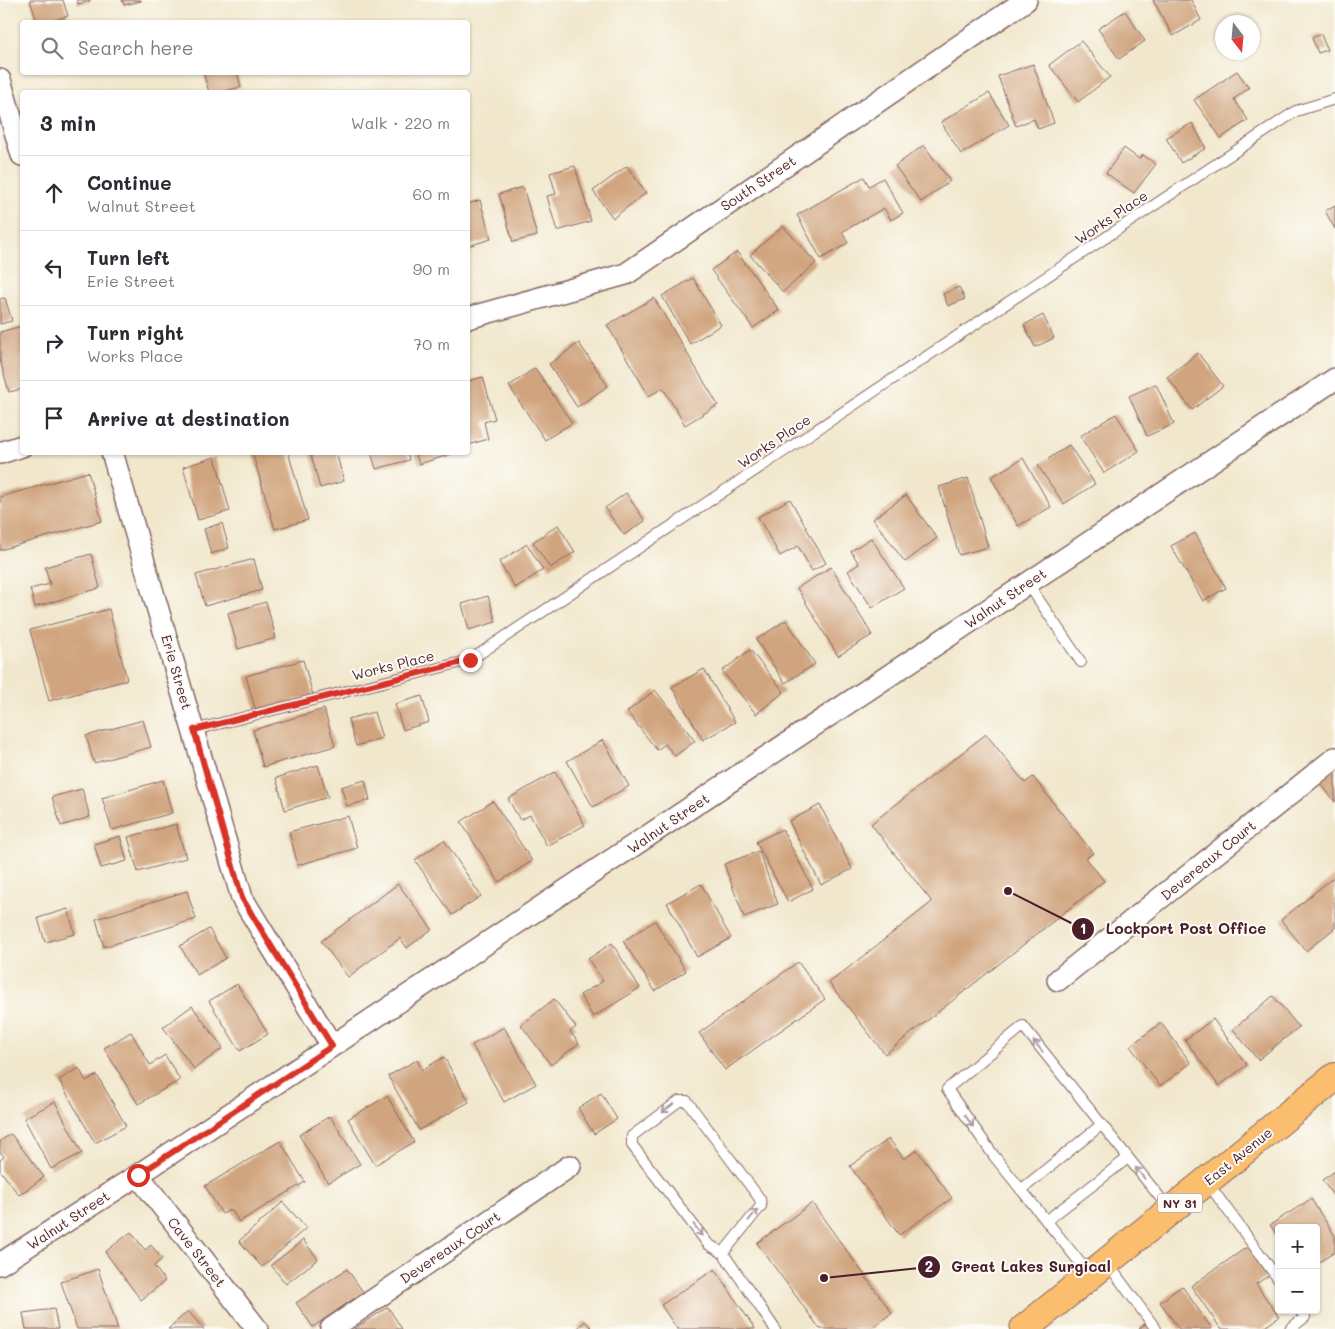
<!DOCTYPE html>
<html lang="en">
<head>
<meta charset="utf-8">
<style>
  :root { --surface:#fff; --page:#f7f7f7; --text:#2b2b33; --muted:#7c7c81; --line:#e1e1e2 }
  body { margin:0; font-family:Mali,sans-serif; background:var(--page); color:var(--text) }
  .controls { position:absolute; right:15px; bottom:15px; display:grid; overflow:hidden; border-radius:5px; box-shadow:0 1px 4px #0004 }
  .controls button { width:45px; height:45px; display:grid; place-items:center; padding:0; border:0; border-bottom:1px solid var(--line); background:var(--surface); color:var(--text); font:25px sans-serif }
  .compass { position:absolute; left:1215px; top:15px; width:45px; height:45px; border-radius:50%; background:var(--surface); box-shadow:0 1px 4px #0004; rotate:164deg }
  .stop { position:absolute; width:15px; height:15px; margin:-11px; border:4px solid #d93025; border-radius:50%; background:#fff }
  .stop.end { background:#d93025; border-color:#fff; box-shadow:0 1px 5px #0008 }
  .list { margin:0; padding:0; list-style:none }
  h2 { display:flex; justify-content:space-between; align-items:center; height:65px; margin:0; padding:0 20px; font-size:21px }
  h2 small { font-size:16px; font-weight:400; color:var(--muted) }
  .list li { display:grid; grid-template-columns:32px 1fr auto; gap:15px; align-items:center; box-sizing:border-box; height:75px; padding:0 20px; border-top:1px solid var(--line) }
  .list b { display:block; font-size:19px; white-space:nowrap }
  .list p { margin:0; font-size:16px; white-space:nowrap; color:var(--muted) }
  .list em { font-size:16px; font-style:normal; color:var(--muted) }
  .icon { flex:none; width:28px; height:28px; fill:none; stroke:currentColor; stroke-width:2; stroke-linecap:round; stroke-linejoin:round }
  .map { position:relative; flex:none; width:1335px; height:1329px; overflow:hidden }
  .search { position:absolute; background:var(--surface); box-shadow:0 1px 4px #0004; left:20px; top:20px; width:450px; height:55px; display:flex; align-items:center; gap:12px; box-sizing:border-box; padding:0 18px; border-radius:5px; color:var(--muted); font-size:19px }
  .panel { position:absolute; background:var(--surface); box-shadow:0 1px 4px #0004; left:20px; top:90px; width:450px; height:365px; border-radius:5px }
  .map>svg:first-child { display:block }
  .building { fill:#d0a47e }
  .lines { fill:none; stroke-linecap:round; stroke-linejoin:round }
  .service-casing { stroke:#846563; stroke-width:12 }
  .minor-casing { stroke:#846563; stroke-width:24 }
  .trunk-casing { stroke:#846563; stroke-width:30 }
  .service { stroke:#fff; stroke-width:10 }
  .minor { stroke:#fff; stroke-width:21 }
  .trunk { stroke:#fbbd6e; stroke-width:28 }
  .oneway { stroke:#ae9aa0 }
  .route { stroke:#d93025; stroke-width:6 }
  .labels { text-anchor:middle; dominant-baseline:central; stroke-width:4; stroke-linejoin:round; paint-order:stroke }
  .shield { fill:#fdfcf7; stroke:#806168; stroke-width:1 }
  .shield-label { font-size:12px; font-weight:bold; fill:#4a1f2b }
  .street-label { font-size:14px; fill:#4a1f2b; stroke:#fdfcf7 }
  .leader { fill:none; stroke:#4a1f2b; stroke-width:2 }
  .callout-dot { fill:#4a1f2b; stroke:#fdfcf7; stroke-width:2 }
  .mark-label { font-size:15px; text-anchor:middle; font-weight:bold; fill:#fff }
  .callout-label { font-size:15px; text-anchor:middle; font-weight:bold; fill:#4a1f2b; stroke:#fdfcf7; stroke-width:4; stroke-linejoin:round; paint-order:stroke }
</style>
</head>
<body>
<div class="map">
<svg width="1335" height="1329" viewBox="0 0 1335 1329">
  <rect width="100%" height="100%" fill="#fdfcf7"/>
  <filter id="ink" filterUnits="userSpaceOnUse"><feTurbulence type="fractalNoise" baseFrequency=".02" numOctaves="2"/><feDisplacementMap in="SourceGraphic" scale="10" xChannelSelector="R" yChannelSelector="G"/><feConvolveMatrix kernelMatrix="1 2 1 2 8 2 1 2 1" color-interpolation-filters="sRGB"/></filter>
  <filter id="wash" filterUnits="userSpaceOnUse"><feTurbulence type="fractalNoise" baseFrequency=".0096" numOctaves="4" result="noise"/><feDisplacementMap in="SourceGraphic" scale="20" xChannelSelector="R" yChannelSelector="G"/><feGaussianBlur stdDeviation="1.12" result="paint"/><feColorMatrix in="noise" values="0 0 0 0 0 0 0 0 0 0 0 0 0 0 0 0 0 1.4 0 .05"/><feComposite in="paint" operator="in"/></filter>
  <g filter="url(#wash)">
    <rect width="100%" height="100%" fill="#f1e7cc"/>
    <g id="blocks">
      <!-- building -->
      <path class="building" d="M30,0h33l5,16 -21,6h-10z
        M77,0h13v1l-12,3z
        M122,0h19v1l-17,4z
        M1153,0h38l10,20 -28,16z
        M1125,11l20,30 -26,18 -21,-30z
        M1321,34l6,16 -9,3 -6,-15z
        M1081,41l29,36 -32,25 -29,-37z
        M1033,64l21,59 -16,6 -4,-10 -18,7 -18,-50z
        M1237,71l12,17 -15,11 14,21 -27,18 -27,-38z
        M203,72h34l4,15 -20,5h-12z
        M989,93l20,32 -48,29 -20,-32z
        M1192,123l14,25 -25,15 -15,-25z
        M924,145l26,36 -29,21 -26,-36z
        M1124,148l15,11 4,-4 13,9 -22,29 -28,-20z
        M575,166l16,55 -34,10 -10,-35 9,-2 -6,-21z
        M627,166l19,27 -33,25 -20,-27z
        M864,177l5,9 14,-8 20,35 -12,7 -7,-12 -42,24 6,11 -27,16 -24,-44z
        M523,187l14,49 -24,6 -14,-48z
        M480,200l11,39 -23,7v-42z
        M1335,205v24l-10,-18z
        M783,226l33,37 -33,29 -33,-37z
        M737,252l42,58 -26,18 -42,-58z
        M693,278l28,47 -31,19 -28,-48z
        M959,287l6,12 -17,7 -5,-12z
        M5,298l7,23 -12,3v-25z
        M654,298l64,107 -33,20 -22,-37 -14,8 -42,-71z
        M1043,315l11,23 -19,9 -11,-22z
        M22,326v63l-13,3 -9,-32v-28z
        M579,343l29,43 -31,21 -28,-43z
        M1198,353l25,33 -31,24 -25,-33z
        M535,368l37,55 -27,17 -36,-54z
        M483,377l12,42 -11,3 4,17 -20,6v-64z
        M1156,384l18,40 -27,12 -18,-40z
        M1116,414l23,37 -35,22 -24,-37z
        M1069,445l26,39 -31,20 -26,-38z
        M252,452h36l20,68 -33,9z
        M310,452h26l8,29 -24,7z
        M371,452h36l2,8 -33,9z
        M415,452h37v2l-33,10z
        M215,457l15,54 -32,9 -15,-53z
        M1023,458l28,49 -33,19 -27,-49z
        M88,472l14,49 -102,29v-53z
        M968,478l20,69 -29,8 -20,-68z
        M626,493l19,28 -21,14 -19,-27z
        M906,495l31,43 -32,24 -32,-43z
        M790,499l36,64 -14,8 -14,-25 -18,10 -22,-39z
        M222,523l7,25 -18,6 -7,-25z
        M558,525l17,27 -25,16 -17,-26z
        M1195,533l31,55 -23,13 -32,-55z
        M871,538l33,50 -32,20 -24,-37 11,-7 -8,-13z
        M527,544l16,26 -28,18 -16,-26z
        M91,554l9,34 -65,19 -5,-18 20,-5 -5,-17z
        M254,559l8,31 -57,16 -9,-31z
        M831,567l41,68 -34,21 -41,-68z
        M488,596l8,26 -27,8 -7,-26z
        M266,602l10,36 -38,11 -10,-36z
        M109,609l18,71 -78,21 -19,-71z
        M786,620l29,44 -30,19 -29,-43z
        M750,650l34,42 -28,22 -34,-43z
        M303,660l10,35 -57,17 -10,-36z
        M704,669l31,53 -32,18 -31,-53z
        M655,690l40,51 -20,15 -10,-12 -8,6 -30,-38z
        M422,696l7,26 -26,8 -8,-26z
        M324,709l11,37 -72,21 -10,-37z
        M374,712l8,26 -26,8 -8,-27z
        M143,720l8,27 -57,16 -8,-27z
        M986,734l39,49 8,-6 60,76 -7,5 18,23 -219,173 -56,-71 103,-81 -61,-78z
        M603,740l26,46 -36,21 -26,-46z
        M318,765l10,32 -43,13 -9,-32z
        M1335,768v34l-16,-21z
        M555,772l30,53 -38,21 -17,-31 -10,5 -12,-21z
        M163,780l9,33 -60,17 -10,-32z
        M365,780l5,20 -23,6 -6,-19z
        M82,789l8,28 -29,9 -9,-29z
        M493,801l39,60 -33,21 -38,-60z
        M820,805l32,64 -31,16 -32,-64z
        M348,816l9,32 -59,17 -9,-33z
        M176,824l10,34 -48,14 -10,-35z
        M782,829l31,60 -25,13 -32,-60z
        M120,836l7,25 -26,7 -7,-24z
        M444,840l37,56 -29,19 -37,-55z
        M759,851l19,53 -34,13 -20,-53z
        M1335,876v52l-29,23 -25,-31z
        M398,884l34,45 -25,19 -7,-10 -52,39 -27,-36z
        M701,884l30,54 -34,19 -30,-54z
        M187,891l9,28 -92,28 -8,-28z
        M68,909l7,25 -30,8 -7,-24z
        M655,921l31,50 -31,20 -32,-50z
        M209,929l17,29 -29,17 -17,-29z
        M612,943l28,45 -47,29 -13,-22 23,-14 -15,-22z
        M798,962l27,37 -100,71 -26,-37z
        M237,984l31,50 -28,17 -31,-50z
        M1273,996l26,31 -41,33 -25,-31z
        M554,999l22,28 -6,5 9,11 -28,22 -30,-40z
        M192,1006l31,42 -29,21 -31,-42z
        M1213,1019l34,46 -28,21 -34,-46z
        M1161,1023l30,40 -31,23 -30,-40z
        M504,1027l32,57 -32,18 -32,-57z
        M131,1032l19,33 15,-10 15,25 -42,24 -34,-56z
        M444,1057l25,45 -50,28 -31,-54 29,-16 5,10z
        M79,1068l7,13 11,-6 29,51 -31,17 -36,-63z
        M601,1093l16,26 -23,15 -16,-26z
        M387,1096l27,46 -39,23 -27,-46z
        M55,1102l27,51 -31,16 -27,-51z
        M330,1116l30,48 -32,19 -29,-48z
        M11,1134l33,43 -25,18 -19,-25v-10l4,-3 -4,-5v-11z
        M889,1139l15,20 13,-9 35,48 -53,37 -49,-69z
        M280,1141l25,41 -66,40 -8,-13 -9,5 -17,-28z
        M1335,1171v27l-13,-18z
        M1311,1199l24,37v16l-19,12v-36h-37v10l-9,-13z
        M283,1202l23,26 -44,39 -23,-26z
        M812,1203l80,110 -22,16h-50l-63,-86z
        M131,1232l14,18 6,-5 11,14 -8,7 11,15 -24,19 -36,-48z
        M303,1240l15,19 -32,25 -15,-19z
        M1250,1245l21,29 -15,10 23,33 -17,12h-41l-30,-43z
        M98,1269l20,60h-41l-16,-47z
        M347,1269l16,23 -50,35 -17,-24z
        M715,1269l40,60h-78l-16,-24z
        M1182,1286l30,43h-33l-19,-27z
        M388,1307l14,22h-48z
        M54,1309l4,20h-32l-3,-16z
        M188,1311l16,18h-36z
        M585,1321l8,8h-16z
        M1145,1324l5,5h-11z"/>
    </g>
  </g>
  <g filter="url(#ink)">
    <use href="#blocks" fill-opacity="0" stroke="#846563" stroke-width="1"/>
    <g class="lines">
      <defs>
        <path id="service" d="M1028,584l53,78
          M194,730l276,-70 826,-549 39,-12
          M1207,1182l72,98
          M1021,1190l80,-65
          M1046,1221l82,-63
          M723,1253l38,-47 -1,-7 -73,-98h-8l-47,35v9l76,99 15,9 52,76
          M1108,1264l48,65
          M1090,1275l-96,-119 -47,-67 76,-63 147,184
          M1290,1329l15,-12 -5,-7"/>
        <path id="minor" d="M0,80l22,75
          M468,318l158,-44 400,-274
          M112,452l130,446 90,148
          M0,453l22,-7
          M1058,980l277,-222
          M138,1175l119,154
          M0,1264l138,-89 1197,-796
          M331,1329l239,-163"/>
        <path id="trunk" d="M1024,1329l311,-252"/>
      </defs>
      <!-- service casing -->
      <use href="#service" class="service-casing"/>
      <!-- minor casing -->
      <use href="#minor" class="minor-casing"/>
      <!-- trunk casing -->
      <use href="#trunk" class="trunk-casing"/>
      <!-- service -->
      <use href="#service" class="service"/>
      <!-- minor -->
      <use href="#minor" class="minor"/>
      <!-- trunk -->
      <use href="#trunk" class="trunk"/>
    </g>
    <!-- one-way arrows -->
    <defs><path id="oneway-shaft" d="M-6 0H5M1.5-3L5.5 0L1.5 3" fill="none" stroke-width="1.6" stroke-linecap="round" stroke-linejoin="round" transform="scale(1.25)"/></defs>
    <g class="oneway">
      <use href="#oneway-shaft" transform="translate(1038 1046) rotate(-129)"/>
      <use href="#oneway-shaft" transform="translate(668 1108) rotate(143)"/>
      <use href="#oneway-shaft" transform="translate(969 1121) rotate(55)"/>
      <use href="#oneway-shaft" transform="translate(1140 1173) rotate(-129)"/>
      <use href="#oneway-shaft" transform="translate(753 1215) rotate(-51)"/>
      <use href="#oneway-shaft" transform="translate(698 1230) rotate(52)"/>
    </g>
  </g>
  <g class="lines" filter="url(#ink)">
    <!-- route -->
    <path class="route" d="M138,1175l194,-129 -90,-148 -48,-168 276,-70"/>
  </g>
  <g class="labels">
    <!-- shield labels -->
    <rect class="shield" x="1157.5" y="1193.5" width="45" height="19" rx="4"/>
    <g class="shield-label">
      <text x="1180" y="1203">NY 31</text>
    </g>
    <!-- street labels -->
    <g class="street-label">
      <text transform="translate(758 183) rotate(-34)">South Street</text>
      <text transform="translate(1111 217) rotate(-34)">Works Place</text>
      <text transform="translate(774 441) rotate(-34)">Works Place</text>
      <text transform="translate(1005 598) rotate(-34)">Walnut Street</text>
      <text transform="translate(393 665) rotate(-14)">Works Place</text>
      <text transform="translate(177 672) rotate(74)">Erie Street</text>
      <text transform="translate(668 823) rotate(-34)">Walnut Street</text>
      <text transform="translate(1208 860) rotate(-39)">Devereaux Court</text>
      <text transform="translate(1238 1156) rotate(-39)">East Avenue</text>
      <text transform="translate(68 1220) rotate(-33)">Walnut Street</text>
      <text transform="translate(450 1247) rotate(-34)">Devereaux Court</text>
      <text transform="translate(197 1252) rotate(52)">Cave Street</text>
    </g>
  </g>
  <!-- callouts -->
  <path class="leader" d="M1008 891L1083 929M824 1278L929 1267"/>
  <g class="callout-dot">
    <circle cx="1008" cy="891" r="5"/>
    <circle cx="824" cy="1278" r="5"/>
    <circle cx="1083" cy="929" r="12"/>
    <circle cx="929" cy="1267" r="12"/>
  </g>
  <g class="mark-label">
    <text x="1083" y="934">1</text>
    <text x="929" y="1272">2</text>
  </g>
  <g class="callout-label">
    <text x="1186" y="934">Lockport Post Office</text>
    <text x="1031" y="1272">Great Lakes Surgical</text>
  </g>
</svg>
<div class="controls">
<button>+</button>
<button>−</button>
</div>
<svg class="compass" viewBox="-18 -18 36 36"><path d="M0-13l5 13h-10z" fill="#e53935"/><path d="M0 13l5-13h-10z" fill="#7c7c81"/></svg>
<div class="stop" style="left:138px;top:1175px"></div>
<div class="stop end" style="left:470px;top:660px"></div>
<div class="search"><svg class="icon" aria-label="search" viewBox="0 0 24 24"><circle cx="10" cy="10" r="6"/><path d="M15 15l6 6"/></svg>Search here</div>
<section class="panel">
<h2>3 min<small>Walk · 220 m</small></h2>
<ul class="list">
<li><svg class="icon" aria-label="ahead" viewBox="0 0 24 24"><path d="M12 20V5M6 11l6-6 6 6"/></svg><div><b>Continue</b><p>Walnut Street</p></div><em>60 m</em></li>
<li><svg class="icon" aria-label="left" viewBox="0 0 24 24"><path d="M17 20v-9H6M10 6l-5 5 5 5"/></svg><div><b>Turn left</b><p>Erie Street</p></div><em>90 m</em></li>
<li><svg class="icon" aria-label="right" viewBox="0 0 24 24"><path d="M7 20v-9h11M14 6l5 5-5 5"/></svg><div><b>Turn right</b><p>Works Place</p></div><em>70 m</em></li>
<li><svg class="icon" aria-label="arrive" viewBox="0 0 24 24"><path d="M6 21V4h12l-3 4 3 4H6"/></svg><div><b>Arrive at destination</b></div></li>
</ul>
</section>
</div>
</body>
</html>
